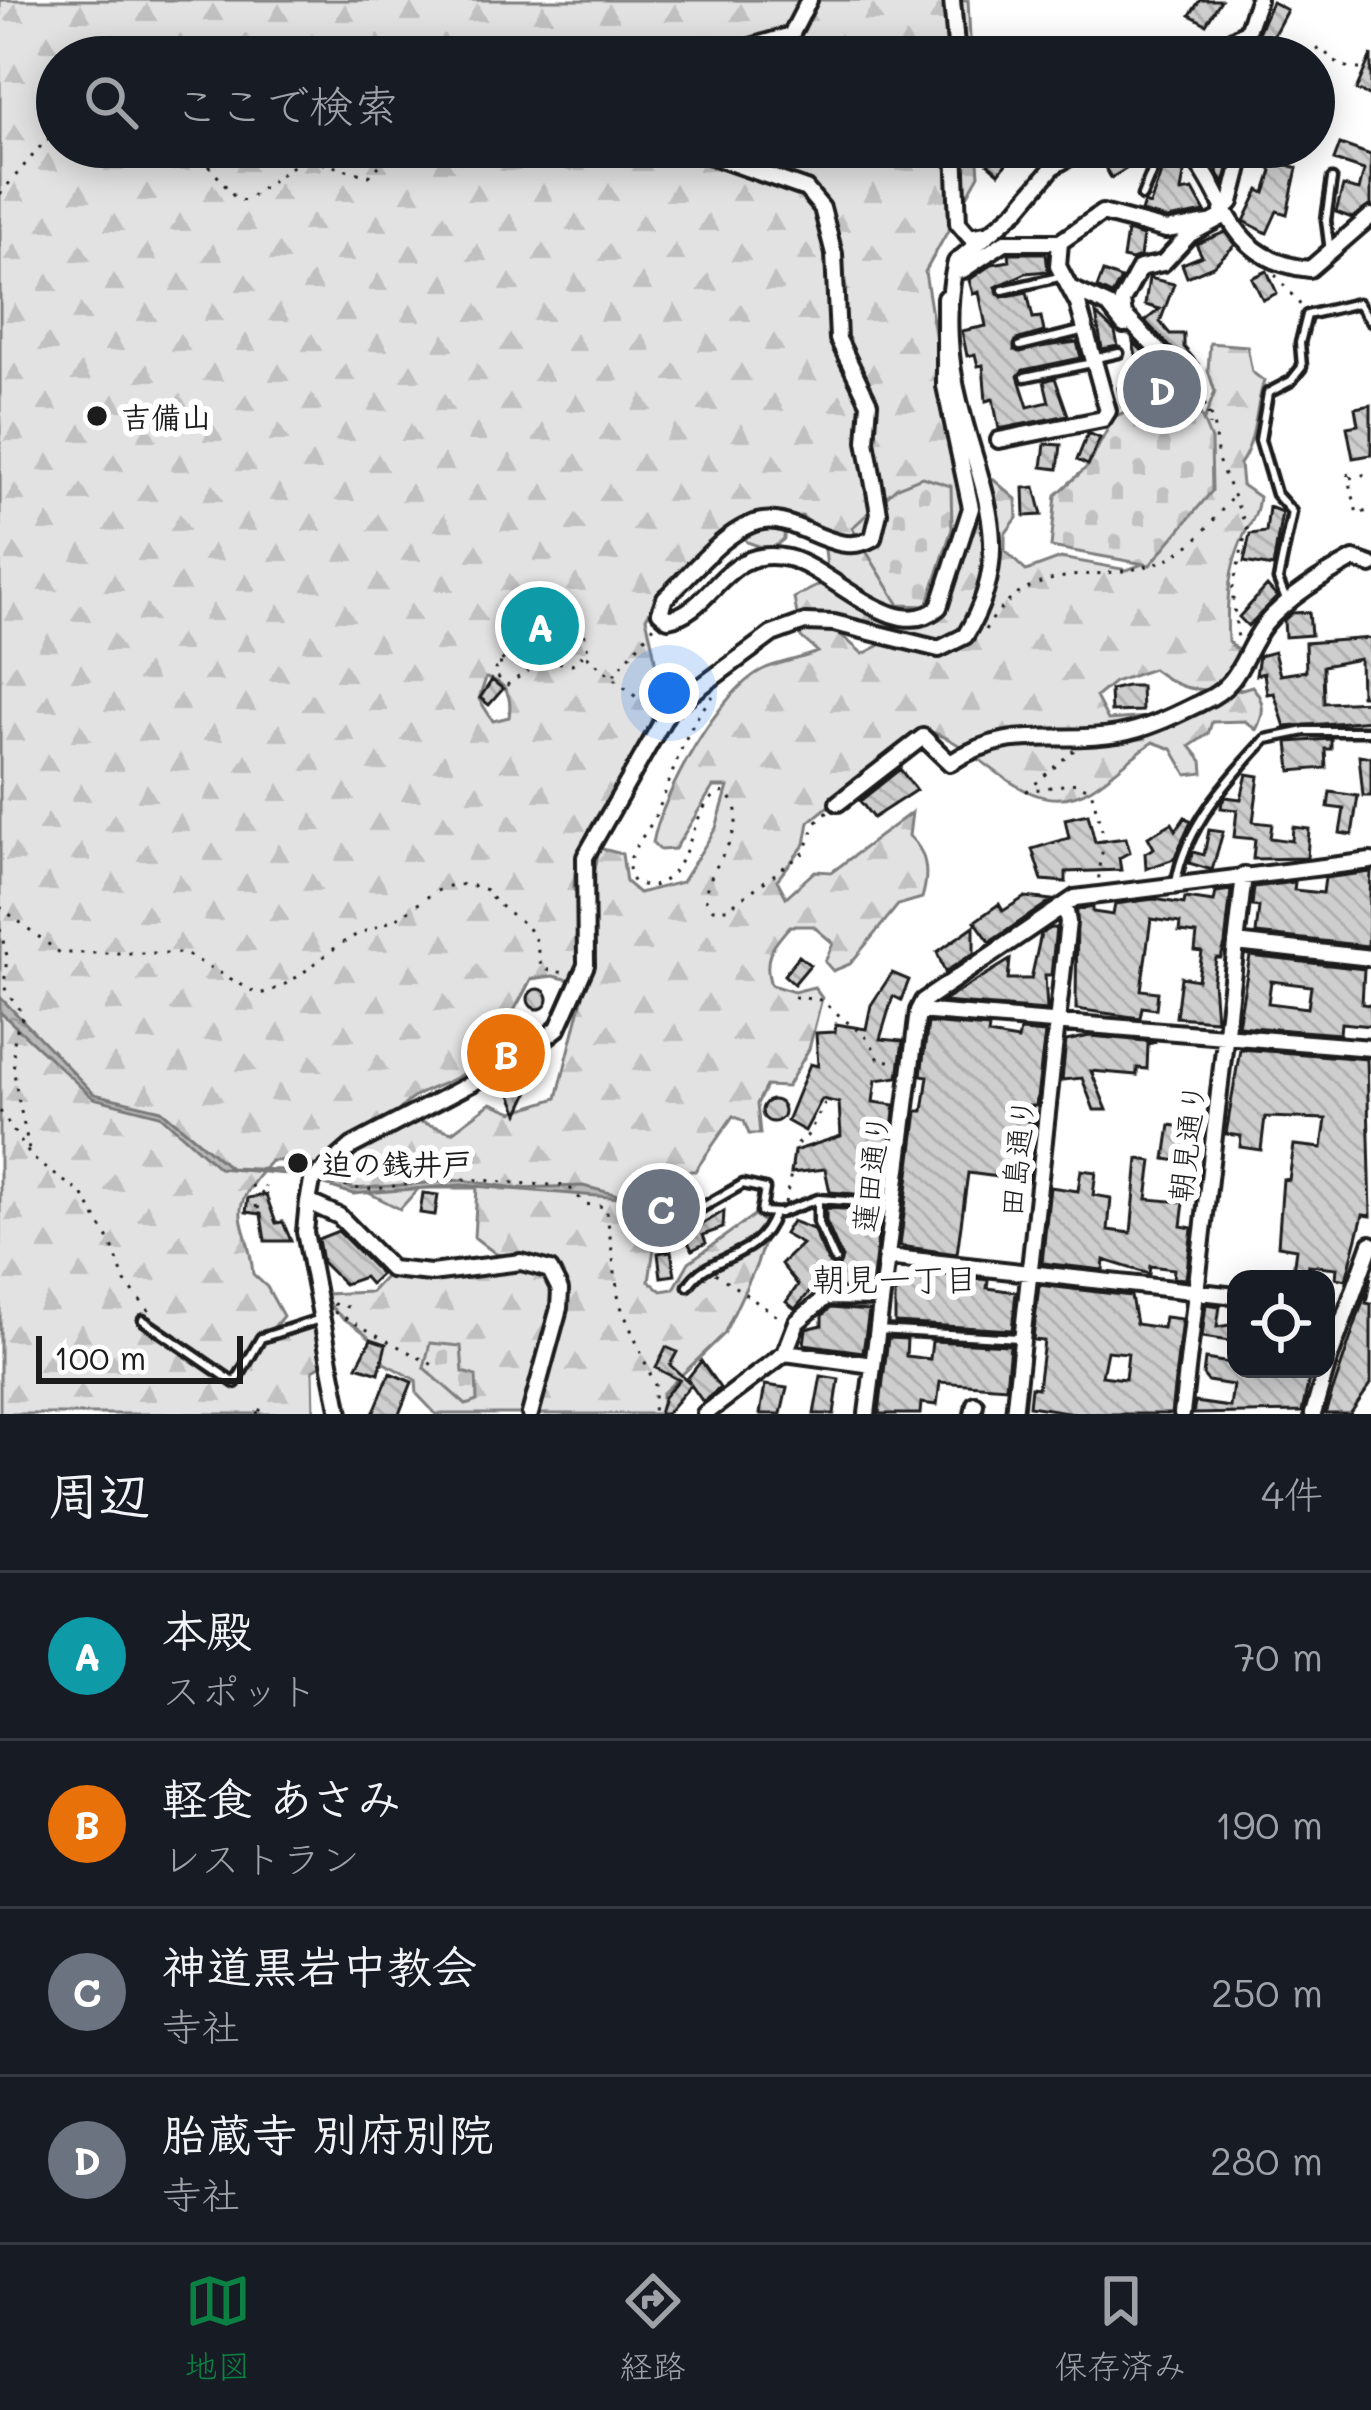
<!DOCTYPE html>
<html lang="ja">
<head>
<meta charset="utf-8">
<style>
  :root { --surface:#171b24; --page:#20242c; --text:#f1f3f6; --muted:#9ea1a6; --line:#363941; --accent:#0b8043 }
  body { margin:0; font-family:Mali,"Klee One",sans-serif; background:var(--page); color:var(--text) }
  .controls { position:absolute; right:36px; bottom:36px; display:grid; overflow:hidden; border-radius:24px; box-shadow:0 6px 30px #0003 }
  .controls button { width:108px; height:108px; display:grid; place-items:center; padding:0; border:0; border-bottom:3px solid var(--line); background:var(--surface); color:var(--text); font:60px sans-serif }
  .scale { position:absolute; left:36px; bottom:30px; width:207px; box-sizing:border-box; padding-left:12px; border:6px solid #1c1c1c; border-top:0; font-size:33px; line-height:42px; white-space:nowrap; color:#1c1c1c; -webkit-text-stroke:9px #fff; paint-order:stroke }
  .you { position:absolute; left:669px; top:693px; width:42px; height:42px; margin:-30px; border:9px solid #fff; border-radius:50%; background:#1a73e8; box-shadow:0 0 0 18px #1a73e833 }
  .badge { display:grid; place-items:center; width:78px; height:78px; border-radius:50%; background:var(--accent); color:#fff; font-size:39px; font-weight:700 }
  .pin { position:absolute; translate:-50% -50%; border:6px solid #fff; box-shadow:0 3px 12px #0006 }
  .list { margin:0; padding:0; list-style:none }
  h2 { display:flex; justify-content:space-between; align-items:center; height:156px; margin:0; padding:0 48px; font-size:51px }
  h2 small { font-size:39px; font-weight:400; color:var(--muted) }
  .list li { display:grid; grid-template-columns:78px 1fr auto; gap:36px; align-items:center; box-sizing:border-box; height:168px; padding:0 48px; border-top:3px solid var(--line) }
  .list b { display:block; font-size:45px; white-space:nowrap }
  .list p { margin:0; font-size:39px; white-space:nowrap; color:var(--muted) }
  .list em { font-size:39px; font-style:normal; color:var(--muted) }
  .icon { flex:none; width:66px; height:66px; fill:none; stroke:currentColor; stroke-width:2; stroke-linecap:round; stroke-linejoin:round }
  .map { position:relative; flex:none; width:1371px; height:1414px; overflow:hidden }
  .search { position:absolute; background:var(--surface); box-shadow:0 6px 30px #0003; left:36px; right:36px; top:36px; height:132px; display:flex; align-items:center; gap:30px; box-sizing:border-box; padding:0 42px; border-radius:66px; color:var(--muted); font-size:45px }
  .sheet { height:828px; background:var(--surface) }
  nav { display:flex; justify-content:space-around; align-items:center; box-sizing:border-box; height:168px; border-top:3px solid var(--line); background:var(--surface); font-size:33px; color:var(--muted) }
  nav a { display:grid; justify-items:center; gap:6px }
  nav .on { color:var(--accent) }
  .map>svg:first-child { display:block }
  .forest { fill:url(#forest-firs); stroke:#7f7f7f; stroke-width:3; fill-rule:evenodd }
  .cemetery { fill:url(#cemetery-stones); stroke:#7f7f7f; stroke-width:3 }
  .water { fill:url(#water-ripples); stroke:#7a7a7a; stroke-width:3 }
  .building { fill:url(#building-back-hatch); stroke:#1c1c1c; stroke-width:3; fill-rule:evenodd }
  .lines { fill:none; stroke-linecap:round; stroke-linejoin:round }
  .lane-casing { stroke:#1c1c1c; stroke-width:15 }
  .street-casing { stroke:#1c1c1c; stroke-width:22 }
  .path { stroke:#1c1c1c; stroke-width:3; stroke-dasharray:3 9; stroke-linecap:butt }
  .lane { stroke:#fff; stroke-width:6 }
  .street { stroke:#fff; stroke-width:14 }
  .poi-dot { fill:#1c1c1c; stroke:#fff; stroke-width:4.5 }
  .labels { text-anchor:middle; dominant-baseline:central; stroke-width:12; stroke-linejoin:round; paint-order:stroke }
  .poi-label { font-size:30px; font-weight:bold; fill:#1c1c1c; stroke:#fff; text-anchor:start }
  .street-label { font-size:30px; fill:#1c1c1c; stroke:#fff }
  .neighbourhood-label { font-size:33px; fill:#1c1c1c; stroke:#fff }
</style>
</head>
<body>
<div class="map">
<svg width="1371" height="1414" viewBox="0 0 1371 1414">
  <defs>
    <pattern id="forest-firs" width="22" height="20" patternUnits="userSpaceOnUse" patternTransform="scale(3)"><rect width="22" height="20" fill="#e2e2e2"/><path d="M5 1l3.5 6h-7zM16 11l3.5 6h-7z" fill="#c1c1c1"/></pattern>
    <pattern id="cemetery-stones" width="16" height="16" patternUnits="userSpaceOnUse" patternTransform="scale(3)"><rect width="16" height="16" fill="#e2e2e2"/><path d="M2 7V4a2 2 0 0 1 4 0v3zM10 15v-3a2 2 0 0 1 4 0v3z" fill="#c1c1c1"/></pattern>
    <pattern id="water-ripples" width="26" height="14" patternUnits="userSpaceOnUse" patternTransform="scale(3)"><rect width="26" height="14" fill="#b8b8b8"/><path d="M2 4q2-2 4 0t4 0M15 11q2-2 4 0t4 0" fill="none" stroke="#9e9e9e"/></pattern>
    <pattern id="building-back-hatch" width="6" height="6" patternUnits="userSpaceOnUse" patternTransform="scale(3)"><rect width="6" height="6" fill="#cecece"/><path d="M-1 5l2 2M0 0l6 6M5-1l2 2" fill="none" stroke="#b0b0b0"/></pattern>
  </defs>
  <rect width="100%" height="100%" fill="#fff"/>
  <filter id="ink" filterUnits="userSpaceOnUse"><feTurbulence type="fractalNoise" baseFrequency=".00833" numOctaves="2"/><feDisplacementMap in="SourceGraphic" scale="24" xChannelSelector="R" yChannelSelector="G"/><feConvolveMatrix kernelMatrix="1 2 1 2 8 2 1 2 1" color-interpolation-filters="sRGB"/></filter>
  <g filter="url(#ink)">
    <!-- forest -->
    <path class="forest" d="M0,0h968l3,57h-914v90h920l2,28 -54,97 15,93 19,43 13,11 16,56 28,24 1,19 -12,16v17l21,20 35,-13 66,12 21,-8 67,-170 -7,-22 2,-27 37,3 5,26 12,9c-9,28 -8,61 -24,83l2,21 17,12c-2,17 -6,22 -14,36 -17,32 -19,73 -17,108l11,11 -5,21 -15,16c-29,3 -44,-3 -66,-20l-39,13 -18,15 12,23 41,-3 103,-31c13,15 13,27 4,44l-11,-9 -33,1 -4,12 -18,12 12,15 1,12 -16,2 -15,-26 -19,-7c-21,14 -40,33 -61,46 -67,41 -114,-52 -171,-58l-112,92 -4,22 -28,36 9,17 29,-26 17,1 80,-60 -3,24c19,17 20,39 13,62l-24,7 -48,59 -17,7 -8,-9 8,-19 -20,-17h-23c-18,20 -28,32 -19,59l23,7 20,-5 8,11 -13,51 -22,38 -21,-1 -9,18 3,30h-11l-5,-13 -11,-5 -38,55h-29l-17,110 12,10 13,-2 15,-27 65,-47 10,7 1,18 -9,26 -32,68 -62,60v20h-226l-19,-20 -1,-14 -32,-17c-12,-42 -49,-36 -59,-69l46,-2 16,-17 42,3 85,-20 -18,-4 -22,-17 3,-49h-58l-19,21 -39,-20 -18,-2 -36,-27 -36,1c-51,57 -23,53 -18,113l14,13 16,29 -18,22 49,-12 10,38 -11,6 1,44h-314zM802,516c23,16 26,37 24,65l-32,17 7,39 17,15c-17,7 -38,10 -54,17 -44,20 -103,127 -111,174l7,7 15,-1 38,-62h15l-12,41 -34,54 -43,11 -13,-11 -4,-28 -23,-6 -10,55 -15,-13c-3,-73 78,-125 83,-198 1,-26 -5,-49 -11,-74 19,-38 54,-71 89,-94l12,18 23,8 14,-11 1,-22zM849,621l21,6 14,16 -21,11 -22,-19zM486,678c22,4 26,20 23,39l-16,4 -14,-22zM553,976l17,4 13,15 -26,103 -44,14 -22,-9 -39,29 -56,-18c19,-24 38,-24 63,-38 29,-17 57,-67 72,-97z"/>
    <!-- cemetery -->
    <path class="cemetery" d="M1193,396l18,44 1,51 -62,74 -99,-18 5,-52 32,-29 26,-49 33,-15 14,33 25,-23z
      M922,477l29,9 1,43 -25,77 -28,-1 -47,-77 45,-41z
      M430,1343l31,3 2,26 13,4 1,25 -11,4 -42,-37z"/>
    <!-- water -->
    <path class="water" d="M0,997l94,97 67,16 69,58 80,3 -2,5 -89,-8 -59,-53 -67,-17 -93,-86z
      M324,1177l29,12 109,-9 54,8 67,-2 51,13 -173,-14 -108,9 -31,-10z"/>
    <!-- building -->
    <path class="building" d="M1200,0h21l-15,24 -16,-9z
      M1272,2l15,8 -16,30 -13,-7z
      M1371,55v41l-15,-6z
      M1340,144l31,11v50l-19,13 -16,-6 7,-26 16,4 5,-20 -30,-10z
      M1001,147h18l-20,26 -11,-9z
      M1222,149l10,3 -8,32 -7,-12z
      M1117,153l9,16 -15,9 -9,-16z
      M1255,154l42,14 -10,46 -10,-3 -10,22 -23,-12 15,-31 6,3 7,-22z
      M1166,158l19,10 -4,24 12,-2 12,22 -38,7 -26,-7 3,-9 6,2z
      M1127,231l16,5 -3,21 -8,3 -9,-2z
      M1225,232l10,13 -22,21 -26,11 -5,-13 20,-8 -6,-12z
      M1009,253h37l2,18 -22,2 -30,14 6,10 25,-5 6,26 8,-1 3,15 -28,8 -2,10 63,-8 4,16 -58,12 -5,6 10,31 21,-5 -5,-21 11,-3 13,37 -69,14 -6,-30 -7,2 -3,-36 -5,1 -3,-12 -8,2 -5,-25 24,-5 -7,-34 -6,2 -4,-14 23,-16 18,-3z
      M1267,271l10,22 -14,7 -11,-22z
      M1103,272l18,7 -9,16 -15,-7z
      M1149,278l25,6 -14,38 10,12h14v13l14,17 -6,5 -47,-48 15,-12 -15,-4z
      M1096,314l19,18 3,14 -16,3z
      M1133,342l23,22 4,16 10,1 -2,23 -13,-5 -33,7 -4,-18 24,-5z
      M1371,405v50l-18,3 -6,-31 11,-2 -3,-17z
      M1088,433l12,5 -12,27 -11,-5z
      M1045,444l16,1 -3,24 -16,-2z
      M1035,487l7,28 -17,1 -1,-28z
      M1269,507l13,5 -9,55 -29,-5 6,-28 16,-2z
      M1267,586l10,11 -29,29 -9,-9z
      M1309,612l2,23 -26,2 -1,-17 8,-7z
      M1371,638v57h-10l-1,-36 -37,7 1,37 47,-2v19l-86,7 -11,-34 -7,1 -3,-21 -8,2 3,-19 15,-4 6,23 26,-4 -1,-28z
      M492,680l11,9 -14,16 -9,-7z
      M1127,686h14l1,25 -31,1 -1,-22z
      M1331,739v10h-6l1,19 -35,3 -3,-29z
      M1359,755l12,2v39h-8z
      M900,769l16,21 -43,28 -13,-17z
      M1247,774l12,2 -6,46 19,2 -2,14 22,3 1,-14 16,2 -2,29 -54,1 2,-20 -21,-2 3,-27 -16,-2 1,-6 4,-5 15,2z
      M1330,792l28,4 -6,39 -12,-2 4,-24 -16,-2z
      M1088,814l7,28 31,-4 4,14 -11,6 2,12 -55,2v10l-24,-2 -10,-31 37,-11 -4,-19z
      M1185,817l6,5 -17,37 -28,10 -1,-16 9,-5 -6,-11 24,-14 4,7z
      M1209,830l14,2 -11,38 -23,-7 4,-11 11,3z
      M1371,872l-3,74 -112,-12 3,-27 -7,-1 2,-19 41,-5 -1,8 29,3 2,-15z
      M1231,890l-6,54 -4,14h-5l-3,23 3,39 -40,-3 5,-40 17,3 4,-28 -7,-1 2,-17 -18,-2 1,-9 -29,-4 -10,71 17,2 -2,17 -14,-2 -2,11 -64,-9 1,-99 16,-3v5l20,3 2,-11 39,-5 30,5 1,-6 29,4 2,-10z
      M1025,897l27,3 -62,42 -15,-21 24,-17 4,7z
      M974,926v27l-29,19 -8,-20z
      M1051,928h5l-5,47h-6l2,35 -105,-8 68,-42 -2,19h23l10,-45z
      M799,956l11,9 -16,19 -10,-9z
      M1250,956l114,13 -2,35 9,1v21l-30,-3 -1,11 -102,-8zM1271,981l40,5 -3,22 -40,-5z
      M892,973l17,7 -8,20 -8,-4 -13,43 23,2 -5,36 -22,3 -3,22 22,3 -11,82 -18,-3 1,11 -37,-3 -5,-23 -34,4 3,-22 47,-15 -2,-33 -17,-4 -17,32 -18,-10 23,-57 8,2 -2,-33 19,-1 1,-8 30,5 5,-24z
      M528 999a10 10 0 1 1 20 0a10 10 0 1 1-20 0Z
      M928,1023l61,5 -1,7 30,5 2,-9 25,2 -9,73h-8l-1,15 7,1 -6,59 -60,-8 -11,81 -57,-8 17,-135h6l5,-35 -7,-1z
      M1090,1036l66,6 -8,2 -1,25 -10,-1v7l-46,-4 16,39h-13l-12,-32 -20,2 4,-39z
      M1240,1049l127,10 4,157 -8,-1 -17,65 -10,-2 1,-10 -29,-3 -1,14h-39l1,-11 24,3 3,-22 -18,-3 5,-67 6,1 5,-35 28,3 4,-29 -61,-2 -4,33 -21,-3 1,-11 -15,-2z
      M545,1052l4,8 -20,14 4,9 -14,30 -15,-34z
      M762 1111a11 11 0 1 1 22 0a11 11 0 1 1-22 0Z
      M1170,1125l18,3 -4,34 -19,-3z
      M1138,1159l14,2 -5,38 37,3 -3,24 11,2 -6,51 -13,-1 1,-9 -24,-3 -1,8 -45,-14 -1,10 -61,-7 8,-76 28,4 3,-21 15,2 -3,23 18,3 -3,32 23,3z
      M659,1192l8,27 -10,4 -8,-13 6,-4 -5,-9z
      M423,1193l15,2 -3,20 -15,-2z
      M266,1195l10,28 7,-1 8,19h-26l-4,-27 -15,-2 2,-14z
      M826,1208l55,3 -9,76 -53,1v-7l-24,28 -9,-7 12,-17 -17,-21 21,-20 -18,-10 8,-13 21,8 16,35 10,2 3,-8 -16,-37z
      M724,1211l-1,17 -20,7 3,8 -14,7 -6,-12 4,-6z
      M338,1231l43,43 -11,10 -6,-7 -20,7 -22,-22 -4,-23z
      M671,1251l4,24 -14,2 -3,-24z
      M914,1271l74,9 -1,8 29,4 -4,38 -117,-7v-40l18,2z
      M1371,1277l-5,26 5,1v80l-21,30h-25z
      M1039,1285l92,11 5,28 27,4 2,-11 17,2 -11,95h-91l-51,-8 2,-19 7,1 6,-47 -11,-1zM1107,1351l21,2 -3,26 -23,-3z
      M1206,1304l14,2 -3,21 19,-3v18l-34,-5z
      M830,1308l39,3 -6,41 -59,-8 2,-15 16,-4v-9z
      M888,1338l19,1 -1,17 24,3 2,-18 78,4 -4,42 -66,-5 -3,23 -16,-2 -1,11h-41z
      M371,1339l15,5 -7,29 -22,-7z
      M666,1347l11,5 -7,13 20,18 -3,-4 14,-18 19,27 -17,14 -12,-17 -25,29h-7l5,-17 15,-17 -23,-12z
      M1205,1359l31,5v5h75l-9,43 -109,2 2,-12 35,5 3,-22 -25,-4 -5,-6z
      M390,1373l22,9 -13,32h-26z
      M821,1376l18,3 -5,35h-20z
      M765,1385l22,3 -6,26h-21z"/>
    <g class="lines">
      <defs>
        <path id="lane" d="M1239,37l31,20
          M1142,196l20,-49
          M1330,252l-4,-32 6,-41
          M1003,290l56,-13
          M1020,346l61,-15
          M1093,359l26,-6
          M1025,377l67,-14
          M1286,600l-8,-20 14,-68 -16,-18 -16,-54 8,-47 23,-12 11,-14 -2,-24 7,-28 51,-12 13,18
          M1176,883c9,-57 54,-105 90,-144l39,-8h66
          M818,1199v24l17,37
          M668,1227l75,-43 22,5 -4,23 19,1 38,-14 73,5
          M688,1286c21,-34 69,-23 86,-72
          M143,1320l92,63 26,-45 59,-19
          M877,1330l142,8"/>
        <path id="street" d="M952,0l5,57
          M717,57l74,-22 18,-35
          M1201,57l46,-26 11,-31
          M686,147l120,42 16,19 12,46 4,85 31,64 -3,38 13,72 -6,25c-37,22 -73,-22 -110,-17 -36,5 -72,54 -98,77l-5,14 8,7c46,-8 56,-76 120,-61 42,10 109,88 151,49l32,-99 -26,-122v-88
          M955,147l3,76 12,14 16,-3
          M1172,147c59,19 37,112 138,122l61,-53
          M1222,211l9,-9 14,-55
          M1060,242l42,-29 64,17 43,-7
          M954,271l9,-1 42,-28h55l-2,24 20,38 30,107 -5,8 -104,21
          M1072,289l37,17 15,19
          M1190,383l-66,-68 -2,-14 18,-33 23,-5 27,-29 34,-18
          M838,803l85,-66 27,26c61,-40 104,-18 168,-29 31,-5 59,-20 86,-33 38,-17 38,-47 61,-77 23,-27 58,-48 89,-65l17,6
          M1236,943l135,15
          M918,1011l5,-10 152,-103 296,-37
          M918,1011l453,37
          M308,1202l4,-21 40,-35 168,-88 38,-30 28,-63 -1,-108 84,-147 103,-76 33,-12 29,1 105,26 26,-13c54,-88 14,-149 -6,-235 -10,-38 -13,-92 -5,-130l2,-9 61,-52 37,-44 33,-19
          M886,1257l350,39
          M785,1353l12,-31 29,-25 55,1
          M1326,1368l45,-124
          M340,1414l-35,-182 3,-30 31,14 52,53 40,4 90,-11 29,8 10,20 -1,18 -29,106
          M705,1414l80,-61 88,12
          M867,1414l51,-403
          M973,1414l2,-10
          M1014,1414l54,-492 -3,-16
          M1182,1414l62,-539
          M1313,1414l13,-45"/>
      </defs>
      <!-- lane casing -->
      <use href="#lane" class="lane-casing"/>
      <!-- street casing -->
      <use href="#street" class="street-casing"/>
      <!-- path -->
      <path class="path" d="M1307,57l13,-9 20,18 31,5
        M194,147l42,52 9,2 58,-43 66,18 29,-29
        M584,147l58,14 19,-3 1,-11
        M0,194l46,-54 11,-3
        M1275,275l28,33
        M1199,393l14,28 5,39 29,68 -15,63 6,48
        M1186,405h6l1,6
        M1208,413l1,13
        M1348,473l9,41 14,-4
        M1350,478l21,-5
        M985,630c53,-85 128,-34 198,-80 19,-13 36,-37 51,-55
        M587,656l66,55
        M499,664c25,1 48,-4 73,0l16,-13 -4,-19 -77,53 -14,-12c8,-14 20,-23 31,-34
        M614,675l40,-49
        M713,696c-32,37 -38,76 -57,119 -10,22 -38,43 -22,68l16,4c48,-13 37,-88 75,-95 34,30 -18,73 -20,106l8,11h14l78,-57 10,-28 14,-13
        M1074,750l-47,41 49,-8 15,7 13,48 -6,45
        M0,907l60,46h124l74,41c36,-6 62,-39 94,-57 14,-7 29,-11 43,-18 35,-19 47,-46 91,-29 11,19 31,24 44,41 10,12 6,25 13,38l22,4
        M0,929l7,27 -3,31 20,28c-24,35 -1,95 5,136
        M794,997l27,3 49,41 9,19 21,2
        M0,1111l32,47 50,36 29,49 14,39 25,30
        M335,1178c25,24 70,2 100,1 44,-2 88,7 132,6l18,19 21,3 13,95 36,83 -2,29
        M785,1203l12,-59 10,-8 18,-33
        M256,1205l2,8 1,-14 -7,-13 12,9 1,-9
        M715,1273l66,46
        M333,1304l20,4
        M334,1312l99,53
        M258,1414l-3,-7 11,7"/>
      <!-- lane -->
      <use href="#lane" class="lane"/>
      <!-- street -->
      <use href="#street" class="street"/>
    </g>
  </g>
  <!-- markers -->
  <g class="poi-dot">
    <circle cx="97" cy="416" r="12"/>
    <circle cx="298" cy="1163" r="12"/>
  </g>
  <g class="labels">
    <!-- poi labels -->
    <g class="poi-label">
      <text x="121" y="416">吉備山</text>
      <text x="322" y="1163">迫の銭井戸</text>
    </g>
    <!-- street labels -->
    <g class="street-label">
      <text transform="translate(1186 1142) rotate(-83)">朝見通り</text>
      <text transform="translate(1016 1157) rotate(-84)">田島通り</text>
      <text transform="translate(870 1173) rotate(-83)">蓮田通り</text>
    </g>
    <!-- neighbourhood labels -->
    <g class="neighbourhood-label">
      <text x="895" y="1277">朝見一丁目</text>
    </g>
  </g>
</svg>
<div class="controls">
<button><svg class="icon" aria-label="locate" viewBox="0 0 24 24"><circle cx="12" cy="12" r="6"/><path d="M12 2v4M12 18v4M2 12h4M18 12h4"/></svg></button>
</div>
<div class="scale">100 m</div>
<div class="you"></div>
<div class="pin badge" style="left:540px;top:626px;background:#0f9aa8">A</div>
<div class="pin badge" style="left:506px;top:1053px;background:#e8710a">B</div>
<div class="pin badge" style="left:661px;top:1208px;background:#6b7280">C</div>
<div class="pin badge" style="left:1162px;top:389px;background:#6b7280">D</div>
<div class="search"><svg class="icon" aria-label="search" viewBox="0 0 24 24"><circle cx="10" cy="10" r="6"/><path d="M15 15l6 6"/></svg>ここで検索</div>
</div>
<section class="sheet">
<h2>周辺<small>4件</small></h2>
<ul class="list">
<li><span class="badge" style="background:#0f9aa8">A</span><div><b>本殿</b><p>スポット</p></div><em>70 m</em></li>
<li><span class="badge" style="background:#e8710a">B</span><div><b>軽食 あさみ</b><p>レストラン</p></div><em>190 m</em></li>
<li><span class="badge" style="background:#6b7280">C</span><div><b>神道黒岩中教会</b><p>寺社</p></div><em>250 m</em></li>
<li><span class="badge" style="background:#6b7280">D</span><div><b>胎蔵寺 別府別院</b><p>寺社</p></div><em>280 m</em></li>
</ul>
</section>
<nav>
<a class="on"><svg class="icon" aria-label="map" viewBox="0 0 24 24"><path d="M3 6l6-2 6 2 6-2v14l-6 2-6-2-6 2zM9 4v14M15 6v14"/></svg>地図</a>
<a><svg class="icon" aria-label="directions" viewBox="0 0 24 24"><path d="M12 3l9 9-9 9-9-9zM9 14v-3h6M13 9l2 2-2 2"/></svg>経路</a>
<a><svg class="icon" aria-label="saved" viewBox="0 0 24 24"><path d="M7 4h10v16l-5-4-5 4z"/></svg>保存済み</a>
</nav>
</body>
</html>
